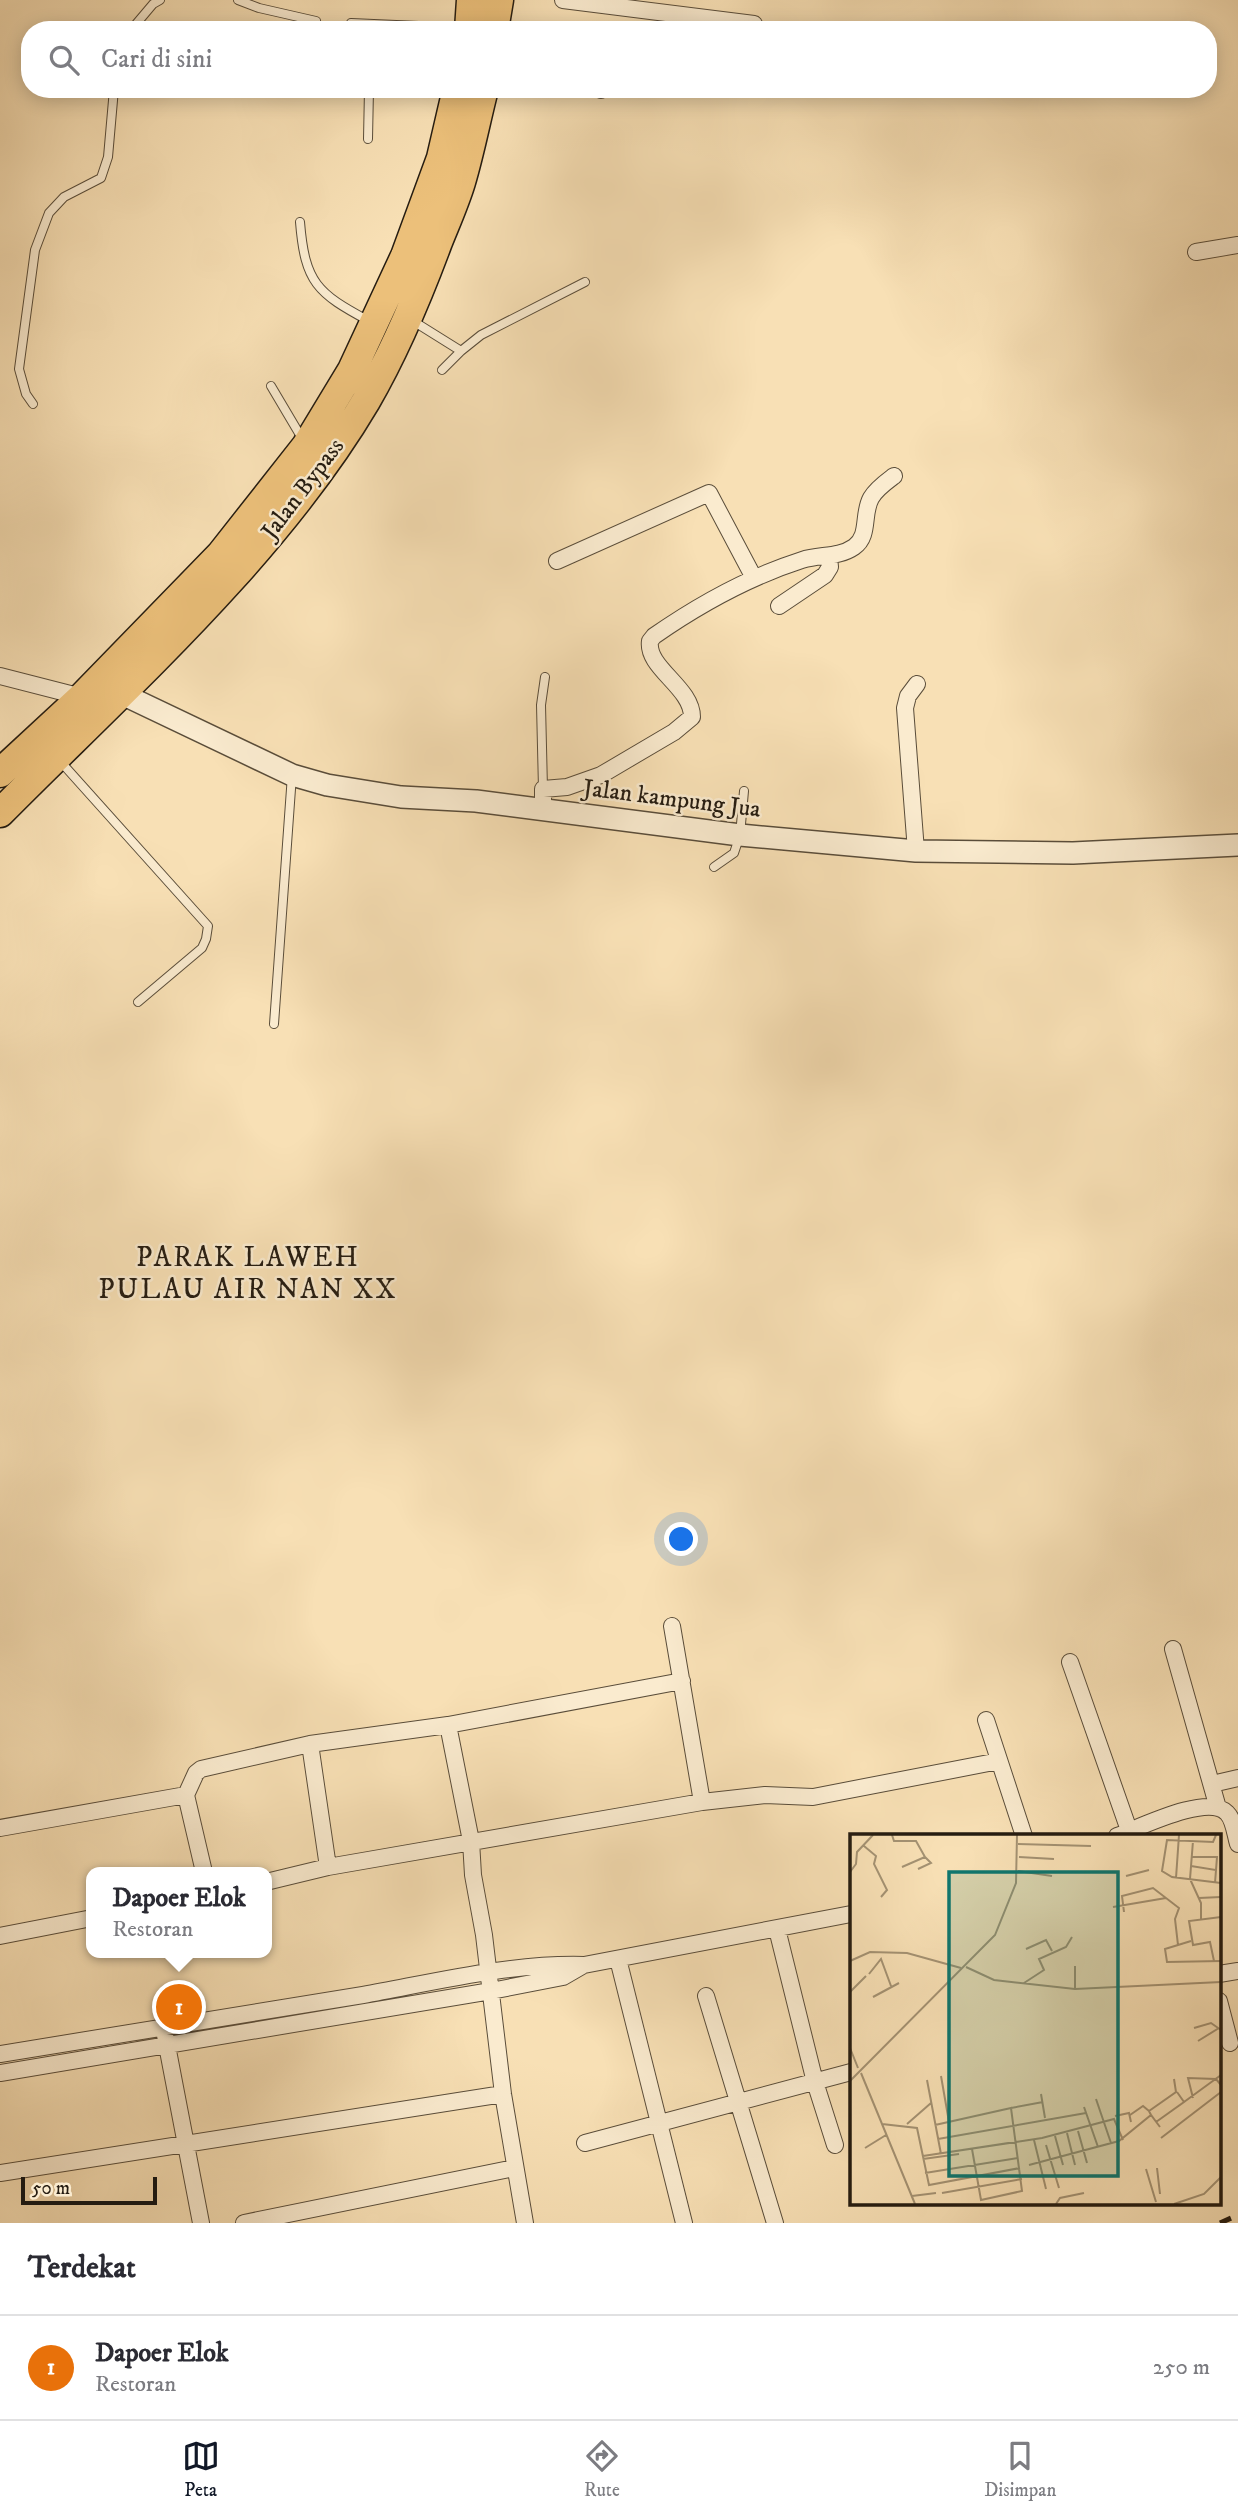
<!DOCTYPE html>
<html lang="id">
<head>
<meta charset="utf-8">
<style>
  :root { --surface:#fff; --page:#f7f7f7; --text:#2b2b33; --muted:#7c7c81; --line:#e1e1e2; --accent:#111827 }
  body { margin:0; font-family:"IM FELL DW Pica",serif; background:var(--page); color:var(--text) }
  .scale { position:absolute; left:21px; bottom:18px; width:136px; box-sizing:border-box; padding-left:7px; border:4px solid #251c11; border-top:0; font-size:19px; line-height:24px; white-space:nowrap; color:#251c11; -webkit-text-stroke:5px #faebcf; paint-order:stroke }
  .you { position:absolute; left:682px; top:1540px; width:24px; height:24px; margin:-18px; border:5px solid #fff; border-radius:50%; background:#1a73e8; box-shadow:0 0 0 10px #1a73e833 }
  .badge { display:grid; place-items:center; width:46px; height:46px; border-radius:50%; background:var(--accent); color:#fff; font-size:23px; font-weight:700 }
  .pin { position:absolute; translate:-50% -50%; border:4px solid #fff; box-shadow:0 2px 7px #0006 }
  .popup { position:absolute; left:86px; top:1867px; width:186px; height:91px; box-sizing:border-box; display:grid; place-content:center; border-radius:14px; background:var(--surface); filter:drop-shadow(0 2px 5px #0005); font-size:23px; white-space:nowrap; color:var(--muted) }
  .popup b { font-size:26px; color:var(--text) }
  .popup::after { content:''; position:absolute; left:50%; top:100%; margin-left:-14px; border:14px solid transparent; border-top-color:var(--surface) }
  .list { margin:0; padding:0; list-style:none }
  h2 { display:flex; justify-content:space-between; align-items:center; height:91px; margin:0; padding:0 28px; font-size:30px }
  h2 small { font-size:23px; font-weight:400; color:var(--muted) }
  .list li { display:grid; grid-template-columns:46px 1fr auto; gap:21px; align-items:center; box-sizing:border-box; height:105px; padding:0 28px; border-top:2px solid var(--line) }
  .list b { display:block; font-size:26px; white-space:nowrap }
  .list p { margin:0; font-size:23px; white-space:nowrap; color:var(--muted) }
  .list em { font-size:23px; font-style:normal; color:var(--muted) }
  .icon { flex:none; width:38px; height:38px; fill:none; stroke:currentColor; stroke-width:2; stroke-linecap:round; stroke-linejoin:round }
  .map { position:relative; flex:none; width:1238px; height:2223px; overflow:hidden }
  .search { position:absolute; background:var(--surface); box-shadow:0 4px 18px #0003; left:21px; right:21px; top:21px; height:77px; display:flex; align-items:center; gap:18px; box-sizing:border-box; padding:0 24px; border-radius:28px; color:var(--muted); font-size:26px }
  .sheet { height:196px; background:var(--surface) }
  nav { display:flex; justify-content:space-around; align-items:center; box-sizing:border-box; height:98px; border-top:2px solid var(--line); background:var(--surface); font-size:19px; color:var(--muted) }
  nav a { display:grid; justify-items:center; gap:4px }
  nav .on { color:var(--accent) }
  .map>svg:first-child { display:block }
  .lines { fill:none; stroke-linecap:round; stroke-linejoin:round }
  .service-casing { stroke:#5a4d3a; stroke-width:10 }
  .minor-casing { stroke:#5a4d3a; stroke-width:18 }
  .tertiary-casing { stroke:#5a4d3a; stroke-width:24 }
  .trunk-casing { stroke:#251c11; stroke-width:31 }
  .service { stroke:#faebcf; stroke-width:8 }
  .minor { stroke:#faebcf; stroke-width:16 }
  .tertiary { stroke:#faebcf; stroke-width:21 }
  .trunk { stroke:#ecc07a; stroke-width:28 }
  .rail { stroke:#251c11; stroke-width:5; stroke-dasharray:12 12; stroke-linecap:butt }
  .labels { text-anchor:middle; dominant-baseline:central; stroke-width:5; stroke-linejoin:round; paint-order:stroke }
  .street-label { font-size:24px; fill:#251c11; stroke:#faebcf }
  .quarter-label { font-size:28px; letter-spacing:2px; fill:#251c11; stroke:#faebcf }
  .inset-road { fill:none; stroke:#a49273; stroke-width:2 }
  .view { fill:#0f766e; fill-opacity:0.15; stroke:#0f766e; stroke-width:3.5 }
  .inset-edge { fill:none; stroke:#251c11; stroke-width:3.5 }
</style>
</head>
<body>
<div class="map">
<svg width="1238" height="2223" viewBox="0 0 1238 2223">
  <rect width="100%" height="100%" fill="#f8e0b5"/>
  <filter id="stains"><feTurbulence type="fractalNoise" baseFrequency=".00286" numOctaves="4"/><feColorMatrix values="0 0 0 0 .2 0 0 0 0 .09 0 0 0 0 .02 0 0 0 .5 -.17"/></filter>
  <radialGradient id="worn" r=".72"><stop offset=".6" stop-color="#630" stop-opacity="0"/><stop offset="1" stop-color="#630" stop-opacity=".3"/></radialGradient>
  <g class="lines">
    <defs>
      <path id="service" d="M238,0l21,8 57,13
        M351,23l113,5
        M131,30l22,-26 7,-4
        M368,139l1,-50
        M300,222c5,61 17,71 69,99
        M413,321l48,30 20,-16 104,-53
        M442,370l19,-19
        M271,386l32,54
        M33,404l-7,-10 -7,-25 16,-119 14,-37 15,-16 37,-19 7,-21 6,-68
        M60,761l148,165 -2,13 -4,9 -64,54
        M543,789l-2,-84 4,-28
        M714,867l20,-14 6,-18 4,-44
        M274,1024l18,-249"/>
      <path id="minor" d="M563,0l191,24
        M599,89l2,1
        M1196,252l42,-7
        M557,561l152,-68 45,85
        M779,606l46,-31 5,-8 -1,-10
        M0,676l82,21
        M543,809v-20l24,-2 34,-12 73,-43 18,-15c0,-30 -46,-49 -42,-76l4,-5c46,-32 95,-59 148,-76 18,-6 36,-2 52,-13 16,-11 8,-33 17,-49 5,-9 15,-16 23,-22
        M916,851l-11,-143 3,-12 9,-12
        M672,1626l30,176
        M1173,1649l45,159
        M1070,1662l61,174
        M986,1720l38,116
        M448,1725l234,-44
        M310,1744l18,123
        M1212,1784l26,-6
        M0,1828l186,-33
        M1117,1836c22,-8 91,-43 110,-23 7,7 8,21 11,31
        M204,1872l-18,-77 10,-22 5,-4 109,-25 138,-19 23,116 2,34 11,60 19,159 22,129
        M266,1882l62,-15 374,-65 63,-7 48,2 186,-36
        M777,1929l38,153 20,63
        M0,1936l92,-18
        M618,1959l66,264
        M1219,1974l19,-3
        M706,1996l69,227
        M1219,2001l11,42
        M165,2035l36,188
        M0,2054c121,-19 242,-39 363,-59 72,-13 147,-32 221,-30l267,-51
        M0,2073l491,-82 72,-14 19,-11
        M585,2143l266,-71
        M0,2173l503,-79
        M244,2223l270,-55"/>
      <path id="tertiary" d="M120,693l172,82 35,10 74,12 75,4 264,34 176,16 157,2 165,-8"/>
      <path id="trunk" d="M469,30l2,-30
        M494,30l5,-30
        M0,773l82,-76 139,-143 85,-108 46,-76 53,-114 36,-98 16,-69
        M0,813c125,-126 275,-258 366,-412 29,-50 52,-105 72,-159 8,-20 17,-40 23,-60 9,-30 15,-62 23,-93"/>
    </defs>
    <!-- service casing -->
    <use href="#service" class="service-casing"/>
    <!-- minor casing -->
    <use href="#minor" class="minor-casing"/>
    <!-- tertiary casing -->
    <use href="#tertiary" class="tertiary-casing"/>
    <!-- trunk casing -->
    <use href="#trunk" class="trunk-casing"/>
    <!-- service -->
    <use href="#service" class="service"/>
    <!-- minor -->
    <use href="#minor" class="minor"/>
    <!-- tertiary -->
    <use href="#tertiary" class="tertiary"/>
    <!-- trunk -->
    <use href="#trunk" class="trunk"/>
    <!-- rail -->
    <path class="rail" d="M1220,2223l18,-8"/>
  </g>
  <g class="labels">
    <!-- street labels -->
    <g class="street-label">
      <text transform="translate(303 489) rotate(-53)">Jalan Bypass</text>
      <text transform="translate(672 799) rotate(7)">Jalan kampung Jua</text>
    </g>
    <!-- quarter labels -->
    <g class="quarter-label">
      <text x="248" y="1257">PARAK LAWEH<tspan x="248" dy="32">PULAU AIR NAN XX</tspan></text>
    </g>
  </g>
  <!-- overview -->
  <g transform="translate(850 1834)">
    <rect width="371" height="371" fill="#f8e0b5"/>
    <path class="inset-road" d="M42,1l2,6h22l9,16 -23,10M366,1l-3,7 -46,-2 -5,31 10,6 49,6M343,7l-3,38 11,24v17M168,10l73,2M14,12l12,10 -2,8 13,26 -6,7M169,23l35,2M342,23h25l-1,13M341,32l25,4 -1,13M68,35l13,-6 -6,-6M168,37l34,5M0,38l6,-8 1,-12 16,-17M276,42l23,-6M326,44l3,-43M349,64l22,-1M263,73l53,-9M274,78l-2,-16 31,-8 26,20 -4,11 3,26M341,107l-26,8 2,13 54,-1M176,115l20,-9 6,11M0,127l20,-9 37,1 54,15M364,127l-4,-19 -17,3 -4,-24 32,-4M116,133l28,13 81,9 146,-7M19,140l12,-15 10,27M174,149l20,-13 -5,-11 27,-12 6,-10M225,155v-23M0,158l16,-16M23,163l26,-14M344,194l17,-5 10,7M348,207l21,-13M0,214l8,20M11,239l54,131M91,242l8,46M77,246l14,74M0,247l145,-146 21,-52 1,-48M191,260l4,24M343,264l-5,-20 28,1 5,6M246,265l15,44M334,268l37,-27M234,273l14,40M161,274l32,-6M280,281l13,-9 6,5M301,281l-2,-4 27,-19 -2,-13M265,282l14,-3 2,9M306,288l28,-20 -7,-10M32,290l35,4 12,57 91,-17M57,290l24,-21M85,291l76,-17 11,83 -41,9 -9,-51M228,297l9,32M217,299l8,32M205,302l8,29M311,304l60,-46M88,305l148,-26M184,306l12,49M196,311l13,43M15,314l21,-13M73,322l119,-18 72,-19 9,21M73,325l36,-5M179,331l90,-24 32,-26 9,12M307,334l3,26M296,335l10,33M75,339l93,-15M92,359l80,-14M62,362l24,-3M206,370l4,-6 24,-5M324,370l30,-10 17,-17"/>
    <path class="view" d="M99,38h169v304h-169z"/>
    <rect width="371" height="371" class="inset-edge"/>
  </g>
  <rect width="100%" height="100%" filter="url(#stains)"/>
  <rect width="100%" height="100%" fill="url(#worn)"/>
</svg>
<div class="scale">50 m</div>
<div class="you"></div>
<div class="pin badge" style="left:179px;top:2007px;background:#e8710a">1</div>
<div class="popup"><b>Dapoer Elok</b>Restoran</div>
<div class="search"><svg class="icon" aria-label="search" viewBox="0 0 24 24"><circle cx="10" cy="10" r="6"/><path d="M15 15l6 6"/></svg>Cari di sini</div>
</div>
<section class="sheet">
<h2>Terdekat<small></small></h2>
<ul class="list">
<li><span class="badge" style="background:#e8710a">1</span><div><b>Dapoer Elok</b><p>Restoran</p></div><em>250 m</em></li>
</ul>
</section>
<nav>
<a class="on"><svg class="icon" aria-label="map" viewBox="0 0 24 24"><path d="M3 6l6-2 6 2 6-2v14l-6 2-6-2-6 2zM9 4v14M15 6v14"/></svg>Peta</a>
<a><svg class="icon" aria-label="directions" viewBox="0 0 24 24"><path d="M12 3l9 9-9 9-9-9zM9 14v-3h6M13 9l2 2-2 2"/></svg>Rute</a>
<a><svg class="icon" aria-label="saved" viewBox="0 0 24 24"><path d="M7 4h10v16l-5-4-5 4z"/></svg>Disimpan</a>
</nav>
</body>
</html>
